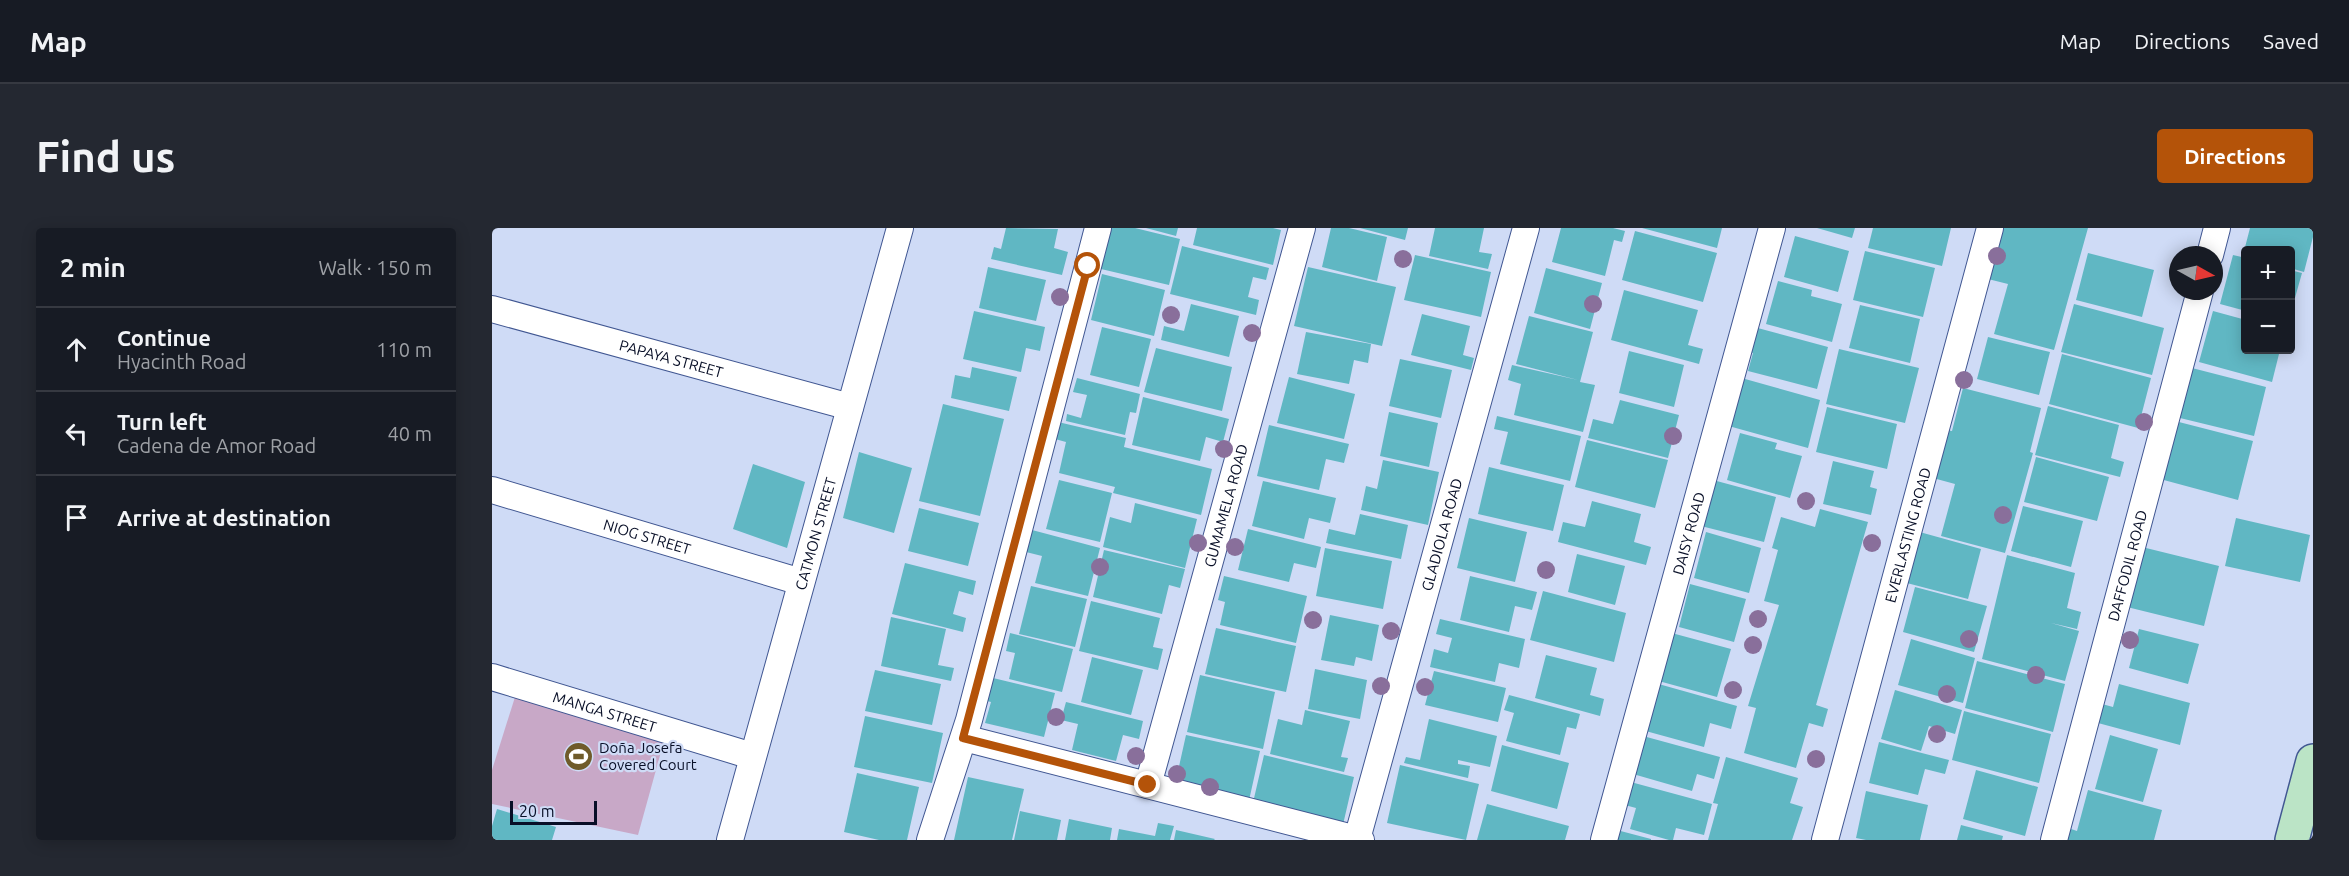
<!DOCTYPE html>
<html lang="en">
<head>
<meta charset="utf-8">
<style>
  :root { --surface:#171b24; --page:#242831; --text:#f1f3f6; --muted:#9ea1a6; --line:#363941; --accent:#b45309 }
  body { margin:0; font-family:Ubuntu,sans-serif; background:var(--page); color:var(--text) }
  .controls { position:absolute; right:18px; top:18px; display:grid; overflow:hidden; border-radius:6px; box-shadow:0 3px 15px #0003 }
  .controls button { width:54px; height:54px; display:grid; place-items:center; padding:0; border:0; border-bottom:2px solid var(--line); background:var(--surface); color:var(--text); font:30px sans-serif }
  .compass { position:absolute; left:1677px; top:18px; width:54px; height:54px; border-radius:50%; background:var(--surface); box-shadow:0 3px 15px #0003; rotate:98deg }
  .scale { position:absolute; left:18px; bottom:15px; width:87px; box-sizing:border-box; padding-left:6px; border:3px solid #080f27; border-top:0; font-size:16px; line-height:21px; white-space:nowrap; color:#080f27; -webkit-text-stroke:4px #cfdbf6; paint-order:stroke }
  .stop { position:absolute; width:18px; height:18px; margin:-14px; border:4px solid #b45309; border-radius:50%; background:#fff }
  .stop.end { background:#b45309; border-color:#fff; box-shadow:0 2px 6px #0008 }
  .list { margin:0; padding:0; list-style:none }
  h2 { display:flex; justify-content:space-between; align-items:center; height:78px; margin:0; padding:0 24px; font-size:26px }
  h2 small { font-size:20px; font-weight:400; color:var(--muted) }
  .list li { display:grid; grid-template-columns:39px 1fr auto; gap:18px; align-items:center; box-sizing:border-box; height:84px; padding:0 24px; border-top:2px solid var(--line) }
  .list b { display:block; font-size:22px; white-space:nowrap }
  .list p { margin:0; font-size:20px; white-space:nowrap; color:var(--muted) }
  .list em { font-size:20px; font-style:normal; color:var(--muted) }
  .icon { flex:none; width:33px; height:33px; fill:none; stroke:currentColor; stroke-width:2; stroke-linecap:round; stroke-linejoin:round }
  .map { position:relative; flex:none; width:1821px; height:612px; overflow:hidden; border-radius:6px }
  header { display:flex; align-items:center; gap:36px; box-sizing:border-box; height:84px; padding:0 30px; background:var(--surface); border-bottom:2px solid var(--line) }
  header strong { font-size:28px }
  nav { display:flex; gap:33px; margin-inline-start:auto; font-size:21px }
  .intro { display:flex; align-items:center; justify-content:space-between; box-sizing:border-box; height:144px; padding:0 36px }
  h1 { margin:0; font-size:42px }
  .button { padding:15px 27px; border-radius:6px; background:var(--accent); color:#fff; font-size:21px; font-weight:700 }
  main { display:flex; gap:36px; padding:0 36px }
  aside { flex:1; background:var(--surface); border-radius:6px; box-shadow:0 3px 15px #0003 }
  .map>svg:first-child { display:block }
  .green { fill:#c8a8c7 }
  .building { fill:#60b7c3 }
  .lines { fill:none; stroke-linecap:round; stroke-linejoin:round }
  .street-casing { stroke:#415792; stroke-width:28 }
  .secondary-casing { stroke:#415792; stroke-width:36 }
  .street { stroke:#fff; stroke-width:26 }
  .secondary { stroke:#bbe4c6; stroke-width:33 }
  .tree { fill:#896f9b }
  .route { stroke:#b45309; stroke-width:8 }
  .labels { text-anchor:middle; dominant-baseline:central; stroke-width:4.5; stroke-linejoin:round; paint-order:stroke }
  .street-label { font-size:15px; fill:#080f27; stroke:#cfdbf6 }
  .poi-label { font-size:15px; fill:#080f27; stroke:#cfdbf6; text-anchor:start }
</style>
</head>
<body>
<header>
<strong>Map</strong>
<nav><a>Map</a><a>Directions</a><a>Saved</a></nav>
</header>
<div class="intro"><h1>Find us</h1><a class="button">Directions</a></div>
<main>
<aside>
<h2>2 min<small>Walk · 150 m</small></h2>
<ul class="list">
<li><svg class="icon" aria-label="ahead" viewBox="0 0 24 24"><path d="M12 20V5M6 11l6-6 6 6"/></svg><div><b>Continue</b><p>Hyacinth Road</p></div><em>110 m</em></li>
<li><svg class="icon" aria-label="left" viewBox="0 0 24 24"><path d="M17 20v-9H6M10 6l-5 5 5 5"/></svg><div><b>Turn left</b><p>Cadena de Amor Road</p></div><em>40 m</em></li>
<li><svg class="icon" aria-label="arrive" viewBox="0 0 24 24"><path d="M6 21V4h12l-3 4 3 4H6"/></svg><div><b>Arrive at destination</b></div></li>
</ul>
</aside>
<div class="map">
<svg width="1821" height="612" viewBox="0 0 1821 612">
  <rect width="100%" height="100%" fill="#cfdbf6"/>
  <!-- green -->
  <path class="green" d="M23,469l149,44 -26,94 -146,-31v-34z"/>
  <!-- building -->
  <path class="building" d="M514,0l52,1 -4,19 14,4 -6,23 -71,-16 3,-12 7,2z
    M619,0h24l45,11 -11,46 -68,-16z
    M654,0h32l-2,8z
    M705,0h76l8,2 -8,35 -80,-20z
    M839,0h18l38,9 -10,44 -55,-14z
    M868,0h48l-3,12z
    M943,0h49l-5,24 13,2 -4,15 -59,-13z
    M1069,0h52l12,3 -3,11 -8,-2 -9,36 -53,-14z
    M1150,0h80l-5,20z
    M1325,0h38l-3,10z
    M1381,0h78l-9,38 -74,-18z
    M1510,0h86l-34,122 -60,-16 14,-50 -20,-5z
    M1758,0h63v9l-9,35 -14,-4v-18h-44v6l-3,-1z
    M1143,3l82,22 -14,49 -81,-22z
    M1303,8l54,15 -11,41 -54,-15z
    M690,18l87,22 -3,12 -13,-3 -5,20 11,3 -3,15 -86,-21z
    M1373,23l70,17 -12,49 -70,-17z
    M1596,25l66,17 -12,47 -66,-17z
    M923,27l76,17 -10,45 -77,-17z
    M1741,27l13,3v53l-26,-7z
    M496,39l58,13 -10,41 -57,-13z
    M816,39l88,20 -14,59 -88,-20z
    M1054,40l56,15 -12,46 -56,-16z
    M1798,42l12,3 -11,39h-1z
    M610,46l63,16 -11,46 -63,-16z
    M1286,53l34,9 -1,6 31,8 -10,38 -66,-18z
    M1132,62l74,20 -10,35 15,4 -4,15 -88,-24z
    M699,76l48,12 -10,41 -68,-17 3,-14 20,5z
    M1582,76l90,24 -12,47 -91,-23z
    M1368,77l60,14 -10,44 -61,-15z
    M482,83l71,16 -5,24 -14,-3 -5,24 -58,-13z
    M1721,83l33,9v30h34l-8,32 -73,-20z
    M930,86l48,12 -7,29 11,3 -3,12 -60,-15z
    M1037,88l64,16 -13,50 15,3 -12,47 -69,-17 7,-31 -13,-4 4,-15 66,15 -62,-16z
    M610,99l49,12 -12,48 -49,-12z
    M1262,99l74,20 -11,42 -69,-18 5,-18 -6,-2z
    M814,104l65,12 -3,19 -14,-3 -5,24 -52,-10z
    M1496,109l62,15 -11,43 -62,-16z
    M664,120l76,19 -10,44 -78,-19z
    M1347,121l80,19 -14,55 -79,-19z
    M1137,123l55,14 -10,42 -55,-14z
    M1570,126l89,24 -13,50 -89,-24z
    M908,131l52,11 -11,48 -52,-12z
    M480,139l45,10 -8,34 -58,-13 4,-23 15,3z
    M1700,140l74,19 -12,49 -74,-18z
    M797,149l66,17 -11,45 -67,-16z
    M1246,149l82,23 -12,48 -83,-23z
    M585,150l63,16 -4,19 -6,-1 -5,23 -59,-14 1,-7 14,4 6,-23 -14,-3z
    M1471,160l78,20 -11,44 3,1 -28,100 -64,-17 14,-52 -22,-6 13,-48 6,1z
    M651,169l86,22 -6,23 -17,-5 -6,24 -68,-16z
    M1128,172l59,15 -11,43 -80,-20 5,-19 20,5z
    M451,176l61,15 -24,97 -61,-15z
    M1556,178l71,19 -8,33 13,4 -4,15 -85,-22z
    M1335,179l70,17 -10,45 -71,-17z
    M897,184l49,11 -9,44 -49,-11z
    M1005,188l84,20 -11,45 -70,-17 8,-32 -14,-3z
    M1683,193l78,20 -15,59 -78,-21z
    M566,194l68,16 -2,9 88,22 -11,46 -88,-22 2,-6 -56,-14 7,-31 -11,-3z
    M777,197l80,19 -5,19 -18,-4 -7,31 -62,-14z
    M1248,205l37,10 -2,6 27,7 -12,42 -63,-18z
    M1095,212l81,20 -13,48 -80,-21z
    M367,224l53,16 -18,65 -51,-15z
    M1544,229l73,20 -12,44 -73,-19z
    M891,232l56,12 -11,53 -67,-15 5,-24 11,3z
    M1341,233l41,10 -4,16 7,2 -6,26 -48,-11z
    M261,236l52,18 -18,66 -54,-19z
    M997,239l75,18 -11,46 -75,-17z
    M567,252l53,13 -12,49 -54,-13z
    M1221,252l63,17 -12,45 -63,-16z
    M771,253l73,17 -6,25 -21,-5 -5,21 -52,-13z
    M1100,273l49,13 -7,28 17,5 -5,18 -88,-23 5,-20 22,5z
    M643,275l62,16 -12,49 -82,-21 7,-30 21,6z
    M1531,278l60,15 -12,46 -60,-16z
    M427,280l60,15 -11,43 -60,-15z
    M1328,281l48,13 -52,183 12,4 -5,18 -14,-4 -13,45 -52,-15 12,-45 -8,-2 31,-101 -15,-4 14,-51 -6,-2 9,-31 34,10z
    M868,286l48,11 -7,34 -75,-16 3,-14 26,6z
    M977,290l58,14 -12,50 -58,-14z
    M1744,290l74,17 -10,47 -75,-16z
    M756,301l73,18 -5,21 -22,-5 -5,19 -51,-12z
    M540,302l68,18 -12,48 -53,-13 7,-27 -16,-4z
    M1424,303l65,18 -13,50 -65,-17z
    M1214,304l55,16 -12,45 -55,-15z
    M1650,319l77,19 -15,60 -77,-19z
    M833,320l67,13 -9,48 -67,-13z
    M612,322l81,19 -5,19 -11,-3 -7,29 -69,-17z
    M1085,326l48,12 -10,39 -47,-13z
    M1515,327l68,18 -8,35 14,4 -4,17 -26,-6 28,8 -14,50 -83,-22z
    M413,335l71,18 -3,14 -14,-4 -6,23 13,4 -3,14 -71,-18z
    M732,348l83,20 -11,47 -76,-18 5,-23 -7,-2z
    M978,348l67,16 -5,18 -17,-4 -6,26 -49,-12z
    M1198,356l56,15 -12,43 -55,-15z
    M539,358l56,13 -12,48 -56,-13z
    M1423,359l72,19 -13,46 -71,-20z
    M1051,363l83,22 -12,49 -84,-22z
    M599,373l69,17 -7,29 10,2 -5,21 -79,-19z
    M838,387l49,10 -7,36 -16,-4 -2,9 -33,-6z
    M399,389l55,12 -8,36 16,3 -3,13 -70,-15z
    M948,391l85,20 -6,29 -20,-5 -4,19 -65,-15 4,-18 14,4 4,-15 -16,-4z
    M724,400l80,18 -10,46 -81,-18z
    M1647,401l60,15 -11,40 -59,-16z
    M1176,404l63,17 -14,48 -62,-17z
    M518,405l63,16 -11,43 -53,-13 6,-26 -9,-2z
    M1419,411l64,19 -12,45 -65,-18z
    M1054,427l51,13 -7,27 14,4 -4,17 -65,-18z
    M600,429l51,13 -12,45 -50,-13z
    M1485,433l88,23 -12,48 -88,-24z
    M823,441l52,11 -7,39 -52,-10z
    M383,442l66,14 -9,41 -67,-14z
    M942,443l72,17 -8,34 -73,-17z
    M708,447l75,17 -12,57 -76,-17z
    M501,450l62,15 -11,44 -59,-14 6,-21 -4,-1z
    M1163,455l82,23 -6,23 -21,-6 -6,24 -62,-17z
    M1627,456l71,19 -10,42 -82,-22 4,-19 11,3z
    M1403,462l67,20 -7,24 -26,-8 -8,25 -40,-12z
    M1017,467l71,19 -4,15 -9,-2 -7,28 -54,-14 8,-28 -10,-3z
    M574,474l77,19 -4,18 -16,-4 -7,26 -44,-11 6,-26 -17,-4z
    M813,482l45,11 -9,36 7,1 -4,14 -74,-18 8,-35 24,6z
    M1472,483l87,23 -12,49 -87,-23z
    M373,488l78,17 -11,50 -78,-16z
    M937,491l68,17 -7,31 -32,-7v4l12,2 -2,12 -64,-15 2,-6 14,3z
    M694,507l74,16 -12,54 -74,-16z
    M1618,507l48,14 -15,53 -48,-13z
    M1151,508l77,21 -6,22 -17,-5 -5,17 -59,-17z
    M1387,514l70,18 -4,14 -20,-5 -7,26 -49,-12z
    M1010,517l67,18 -12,46 -66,-18z
    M772,527l90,22 -12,52 -90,-22z
    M1234,529l72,21 -8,25 13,4 -11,33h-84l10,-36 -5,-1z
    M908,537l79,19 -13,56 -79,-17z
    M1484,542l62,17 -13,49 -62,-17z
    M365,545l62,14 -12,53h-28l-35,-8z
    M476,549l56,12 -12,51h-58z
    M1135,553l85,23 -8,31 -28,-7 -3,12h-4l-39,-11 6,-21 -15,-4z
    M1596,562l74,20 -8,30h-92l3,-13 12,4z
    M1374,563l62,14 -8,35h-54l-10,-2z
    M995,576l82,22 -4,14h-88z
    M5,581l59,18 -4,13h-60v-14z
    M528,583l41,9 -4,20h-43z
    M577,591l43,9 -2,12h-45z
    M666,595l16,3 -4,14h-53l2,-11 36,7z
    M1469,597l42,11 -1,4h-45z
    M1121,601l38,10v1h-41z
    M684,602l39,9 -1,1h-40z"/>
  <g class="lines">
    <defs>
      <g id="street">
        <path d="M1718,27l7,-27"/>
        <path id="s1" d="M0,81l358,98"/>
        <path id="s2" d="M0,262l309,92"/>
        <path id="s3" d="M0,449l260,79"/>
        <path d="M472,510l397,102"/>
        <path id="s4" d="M656,557l154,-557"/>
        <path id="s5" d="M865,611l169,-611"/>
        <path id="s6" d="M238,612l170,-612"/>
        <path d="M438,612l39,-120 129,-492"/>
        <path id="s7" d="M1112,612l168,-612"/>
        <path id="s8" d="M1333,612l165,-612"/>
        <path id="s9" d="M1562,612l146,-549"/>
      </g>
      <path id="secondary" d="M1800,612l21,-79"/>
    </defs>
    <!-- street casing -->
    <use href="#street" class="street-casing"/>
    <!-- secondary casing -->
    <use href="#secondary" class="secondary-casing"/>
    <!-- street -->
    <use href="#street" class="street"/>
    <!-- secondary -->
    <use href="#secondary" class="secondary"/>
  </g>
  <!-- trees -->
  <g class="tree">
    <circle cx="1505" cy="28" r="9"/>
    <circle cx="911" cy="31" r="9"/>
    <circle cx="568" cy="69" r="9"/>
    <circle cx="1101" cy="76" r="9"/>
    <circle cx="679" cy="87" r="9"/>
    <circle cx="760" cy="105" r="9"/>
    <circle cx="1472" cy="152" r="9"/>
    <circle cx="1652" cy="194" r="9"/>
    <circle cx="1181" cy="208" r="9"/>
    <circle cx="732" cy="221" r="9"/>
    <circle cx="1314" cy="273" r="9"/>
    <circle cx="1511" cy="287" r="9"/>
    <circle cx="706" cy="315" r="9"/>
    <circle cx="1380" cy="315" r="9"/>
    <circle cx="743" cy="319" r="9"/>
    <circle cx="608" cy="339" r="9"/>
    <circle cx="1054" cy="342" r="9"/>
    <circle cx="1266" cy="391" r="9"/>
    <circle cx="821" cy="392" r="9"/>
    <circle cx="899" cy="403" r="9"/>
    <circle cx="1477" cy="411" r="9"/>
    <circle cx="1638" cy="412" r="9"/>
    <circle cx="1261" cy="417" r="9"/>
    <circle cx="1544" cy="447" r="9"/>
    <circle cx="889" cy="458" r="9"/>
    <circle cx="933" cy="459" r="9"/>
    <circle cx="1241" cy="462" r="9"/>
    <circle cx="1455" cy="466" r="9"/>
    <circle cx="564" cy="489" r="9"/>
    <circle cx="1445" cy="506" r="9"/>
    <circle cx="644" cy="528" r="9"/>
    <circle cx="1324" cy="531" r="9"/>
    <circle cx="685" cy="546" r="9"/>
    <circle cx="718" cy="559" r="9"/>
  </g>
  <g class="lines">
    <!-- route -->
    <path class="route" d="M596,38l-125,472 185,47"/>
  </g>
  <!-- icons -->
  <defs>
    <symbol id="stadium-disc" viewBox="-11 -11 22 22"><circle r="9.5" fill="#6f5b2a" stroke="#cfdbf6"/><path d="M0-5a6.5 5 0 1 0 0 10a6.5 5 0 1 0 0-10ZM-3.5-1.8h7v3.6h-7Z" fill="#fff"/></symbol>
  </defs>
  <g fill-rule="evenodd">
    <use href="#stadium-disc" x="70" y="512" width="33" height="33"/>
  </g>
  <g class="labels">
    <!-- street labels -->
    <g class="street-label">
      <text stroke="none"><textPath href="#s1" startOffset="186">PAPAYA STREET</textPath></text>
      <text stroke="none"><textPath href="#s4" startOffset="290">GUMAMELA ROAD</textPath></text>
      <text stroke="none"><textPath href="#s6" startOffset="318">CATMON STREET</textPath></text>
      <text stroke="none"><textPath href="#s5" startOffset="316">GLADIOLA ROAD</textPath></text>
      <text stroke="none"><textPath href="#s7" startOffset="318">DAISY ROAD</textPath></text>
      <text stroke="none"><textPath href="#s8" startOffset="316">EVERLASTING ROAD</textPath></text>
      <text stroke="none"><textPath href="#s2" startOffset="162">NIOG STREET</textPath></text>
      <text stroke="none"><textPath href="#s9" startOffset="284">DAFFODIL ROAD</textPath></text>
      <text stroke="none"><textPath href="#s3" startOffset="118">MANGA STREET</textPath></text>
    </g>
    <!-- poi labels -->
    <g class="poi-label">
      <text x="107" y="519">Doña Josefa<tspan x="107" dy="17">Covered Court</tspan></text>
    </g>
  </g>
</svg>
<div class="controls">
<button>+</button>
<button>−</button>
</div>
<svg class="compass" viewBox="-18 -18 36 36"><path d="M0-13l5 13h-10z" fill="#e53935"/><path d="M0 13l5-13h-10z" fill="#9ea1a6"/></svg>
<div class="scale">20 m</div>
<div class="stop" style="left:596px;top:38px"></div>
<div class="stop end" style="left:656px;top:557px"></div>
</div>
</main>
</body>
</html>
